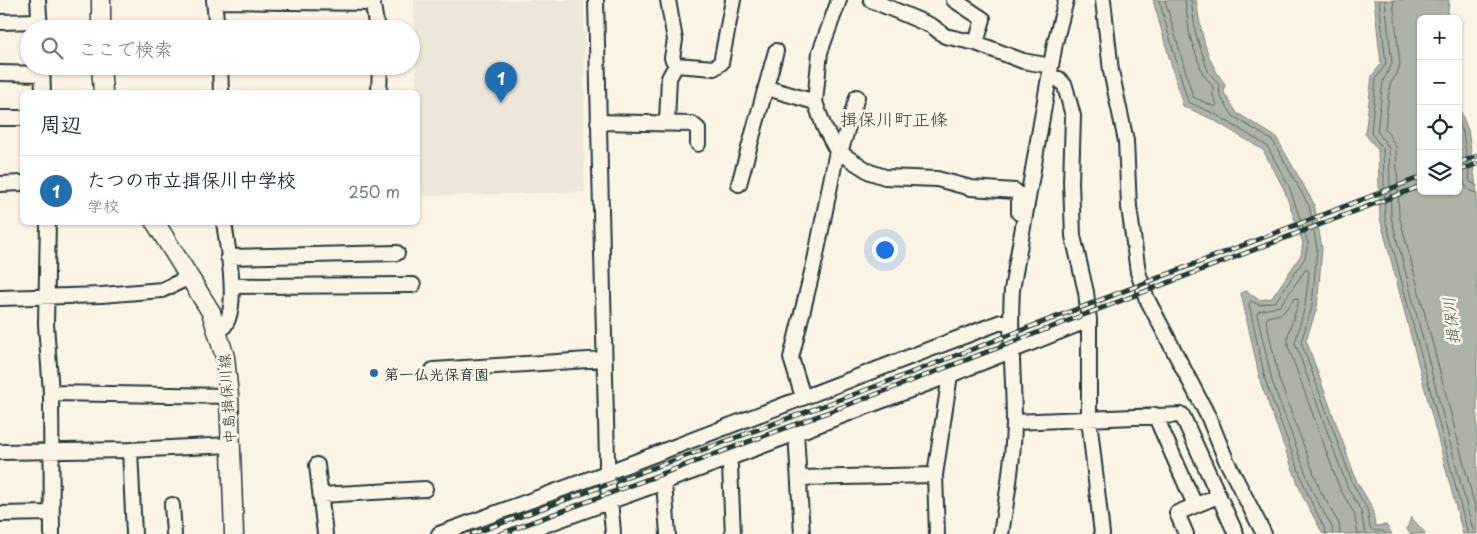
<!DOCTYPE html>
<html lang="ja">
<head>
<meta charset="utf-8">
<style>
  :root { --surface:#fff; --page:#f2f2f3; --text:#1f2937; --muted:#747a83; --line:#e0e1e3; --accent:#1f6fb2 }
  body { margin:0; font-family:"Playpen Sans","Klee One",sans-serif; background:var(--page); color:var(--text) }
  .controls { position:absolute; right:15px; top:15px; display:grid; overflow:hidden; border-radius:8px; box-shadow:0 1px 4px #0004 }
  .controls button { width:45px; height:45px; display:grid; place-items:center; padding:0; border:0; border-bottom:1px solid var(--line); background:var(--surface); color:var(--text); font:25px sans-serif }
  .you { position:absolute; left:884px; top:249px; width:18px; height:18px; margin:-12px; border:4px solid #fff; border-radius:50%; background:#1a73e8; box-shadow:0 0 0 8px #1a73e833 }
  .badge { display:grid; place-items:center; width:32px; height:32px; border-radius:50%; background:var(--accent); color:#fff; font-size:16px; font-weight:700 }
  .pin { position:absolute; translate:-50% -41px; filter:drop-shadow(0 1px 2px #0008) }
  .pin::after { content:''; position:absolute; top:26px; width:18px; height:15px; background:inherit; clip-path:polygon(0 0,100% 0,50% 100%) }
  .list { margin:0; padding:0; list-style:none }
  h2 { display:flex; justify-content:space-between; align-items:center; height:65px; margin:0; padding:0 20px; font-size:21px }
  h2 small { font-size:16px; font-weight:400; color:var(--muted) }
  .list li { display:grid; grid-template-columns:32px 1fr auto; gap:15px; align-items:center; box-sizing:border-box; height:70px; padding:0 20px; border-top:1px solid var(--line) }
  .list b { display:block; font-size:19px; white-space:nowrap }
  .list p { margin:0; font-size:16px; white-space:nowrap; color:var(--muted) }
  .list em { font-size:16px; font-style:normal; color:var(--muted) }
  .icon { flex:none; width:28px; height:28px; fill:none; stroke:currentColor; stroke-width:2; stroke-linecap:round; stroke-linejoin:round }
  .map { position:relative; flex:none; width:1477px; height:534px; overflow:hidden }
  .search { position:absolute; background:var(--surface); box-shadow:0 1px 4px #0004; left:20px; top:20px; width:400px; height:55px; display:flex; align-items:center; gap:12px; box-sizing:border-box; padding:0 18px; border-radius:28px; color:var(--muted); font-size:19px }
  .panel { position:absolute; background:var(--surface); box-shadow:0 1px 4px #0004; left:20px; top:90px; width:400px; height:135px; border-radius:8px }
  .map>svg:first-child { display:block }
  .built { fill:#ece7d8 }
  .water { fill:#aeb3a7; stroke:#758479 }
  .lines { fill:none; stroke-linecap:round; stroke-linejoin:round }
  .shore { stroke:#586c62; stroke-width:1 }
  .minor-casing { stroke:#1f3d34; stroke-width:18 }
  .major-casing { stroke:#1f3d34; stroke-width:21 }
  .minor { stroke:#fcf5e5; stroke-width:14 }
  .major { stroke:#fcf5e5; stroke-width:18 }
  .rail-casing { stroke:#1f3d34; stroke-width:5 }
  .rail { stroke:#fcf5e5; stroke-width:3; stroke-dasharray:9; stroke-linecap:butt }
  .poi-dot { fill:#1f6fb2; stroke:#fcf5e5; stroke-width:2 }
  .labels { text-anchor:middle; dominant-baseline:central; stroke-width:5; stroke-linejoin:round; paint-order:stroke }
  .poi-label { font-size:15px; font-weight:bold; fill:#1f3d34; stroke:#fcf5e5; text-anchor:start }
  .street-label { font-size:15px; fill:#1f3d34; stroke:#fcf5e5 }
  .water-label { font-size:16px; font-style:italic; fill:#435a51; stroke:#fcf5e5 }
  .quarter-label { font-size:18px; fill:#1f3d34; stroke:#fcf5e5 }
</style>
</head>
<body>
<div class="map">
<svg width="1477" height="534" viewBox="0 0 1477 534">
  <rect width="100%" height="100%" fill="#fcf5e5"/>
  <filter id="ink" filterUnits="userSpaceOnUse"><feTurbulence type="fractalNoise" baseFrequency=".02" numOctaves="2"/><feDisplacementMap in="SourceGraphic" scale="10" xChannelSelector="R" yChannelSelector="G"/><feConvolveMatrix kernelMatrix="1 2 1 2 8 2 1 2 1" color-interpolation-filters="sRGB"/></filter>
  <g filter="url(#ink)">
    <!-- built -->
    <path class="built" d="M414,0h170l1,192 -161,4 -5,-15z"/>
    <!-- water -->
    <path class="water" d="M1153,0h43c5,31 9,59 29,84l-1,9 13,20 39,24 38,67 8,44 -5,60 -11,32 51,142 15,25 3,19 11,-1 6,9h-69l-20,-37 -42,-113 -20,-91 6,-2 12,9 13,-2 29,-43 2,-12 -19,-54 -21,-39 -51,-31 -29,-13z
      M1374,0h75l-2,19h-26v172h37v-86l10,25 9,64v340h-14l-83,-316 -2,-68 -13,-16 7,-58 9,-12z
      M1411,517l15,17h-16l-3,-5z"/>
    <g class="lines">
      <!-- shore -->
      <path class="shore" d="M1159,0l29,102 27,12 52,32 22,40 19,57 -3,15 -29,43 -16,4 -9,-4 -2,3 17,79 42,112 19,39
        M1165,0l28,97 22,10 2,-3 -4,-8v-9l-10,-13 -13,-37 -5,-37
        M1191,0l5,35 12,36 11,14 1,11 13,20 40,25 36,65 8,42 -5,59 -11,35 52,142 14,25 3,19 5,3h8l3,3
        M1379,0l7,64 -10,14 -5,55 12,16 2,69 83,316
        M1385,0l7,64 -9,17 -6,50 12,17 2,69 83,317
        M1393,0l7,64 -3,10 -7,10 -5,44 11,19 3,68 78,299
        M1458,120l5,12 7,50 7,4
        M1458,145c2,14 0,47 19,48
        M1333,534l-1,-7 -19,-34 -41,-112 -15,-67 2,-3 21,-5 26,-37 3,3 -4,34 -10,37 52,143 14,25 3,18 3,5
        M1340,534l-1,-10 -19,-34 -41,-111 -13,-59 2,-3 15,-4 12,-15 3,1v5l-10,31v11l52,143 14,24 4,21"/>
      <defs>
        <path id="minor" d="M38,0l2,29
          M214,0l3,29
          M372,0l5,29
          M596,0l11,461c-1,25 5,48 6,73
          M839,0l-19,52 -5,50 9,25 13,24 33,21 15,5 52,2 34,9 44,3 4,4v18
          M871,0l61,26 13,10 31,7 47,18 28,5
          M954,0l29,19 -7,24
          M1103,0l8,71 15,70 3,66 9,65 8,25 63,121 17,42 38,74
          M214,1l158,2
          M0,22l39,-1
          M676,65l38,3 7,-5 12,-63
          M220,66l1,26
          M42,67l1,25
          M0,73l42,1
          M1050,78l9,1 6,7 8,30 -2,66 2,54 13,56 3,28v99l13,115
          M767,88l48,14
          M379,92l1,-26
          M0,118h22
          M598,122l94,2 6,5v15
          M667,122l2,-44 7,-13 -4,-7 3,-18 -7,-40
          M840,153l17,-56
          M0,184l22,-1
          M739,184l37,-133
          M48,222l-2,102 5,69 1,141
          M228,257l169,-4
          M232,286l181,-1
          M0,298l102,-3 60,-5 28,-13
          M218,332c25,-14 9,-85 6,-110
          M433,370l171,-11
          M51,393l178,3
          M803,397l-12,-39 24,-98 22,-109
          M1155,415l40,90
          M1014,422l168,-7 54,119
          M796,432l6,102
          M130,450l4,84
          M0,452l130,-2 100,-5
          M727,459l3,7 3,68
          M317,465l8,69
          M799,478l136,-3
          M664,483l4,51
          M321,495l104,-6
          M172,505l2,29
          M0,514l51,-1
          M439,534l167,-61 395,-151h9
          M520,534l207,-75 223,-84 139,-55
          M937,534l-2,-59 15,-100
          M1001,534c6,-37 12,-73 13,-110 0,-45 -5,-89 -2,-134l43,-247 11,-43
          M1186,534l-9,-21 41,-17"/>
        <path id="major" d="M101,0v29
          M101,66l2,26
          M155,222l56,90 14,45 4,39 5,138"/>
      </defs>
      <!-- minor casing -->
      <use href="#minor" class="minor-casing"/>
      <!-- major casing -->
      <use href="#major" class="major-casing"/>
      <!-- minor -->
      <use href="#minor" class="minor"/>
      <!-- major -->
      <use href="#major" class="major"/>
      <defs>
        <path id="rail" d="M1458,163l19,-7
          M1458,171l19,-7
          M472,534l394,-144 555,-213
          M500,534l369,-137 552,-211"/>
      </defs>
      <!-- rail casing -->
      <use href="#rail" class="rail-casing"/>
      <!-- rail -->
      <use href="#rail" class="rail"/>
    </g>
  </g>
  <!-- markers -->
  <circle class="poi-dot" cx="374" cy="373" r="5"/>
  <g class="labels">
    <!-- poi labels -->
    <g class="poi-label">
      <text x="384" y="373">第一仏光保育園</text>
    </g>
    <!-- street labels -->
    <g class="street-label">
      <text transform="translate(226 399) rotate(-94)">中島揖保川線</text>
    </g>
    <!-- water labels -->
    <g class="water-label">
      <text transform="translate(1450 321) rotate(-97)">揖保川</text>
    </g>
    <!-- quarter labels -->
    <g class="quarter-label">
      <text x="894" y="118">揖保川町正條</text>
    </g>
  </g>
</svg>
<div class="controls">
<button>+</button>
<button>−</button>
<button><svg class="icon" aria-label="locate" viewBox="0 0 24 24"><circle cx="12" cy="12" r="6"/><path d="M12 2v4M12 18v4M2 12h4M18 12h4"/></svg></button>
<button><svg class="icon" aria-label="layers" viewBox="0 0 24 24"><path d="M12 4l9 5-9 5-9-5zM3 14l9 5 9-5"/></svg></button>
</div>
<div class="you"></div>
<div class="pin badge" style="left:501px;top:103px">1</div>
<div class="search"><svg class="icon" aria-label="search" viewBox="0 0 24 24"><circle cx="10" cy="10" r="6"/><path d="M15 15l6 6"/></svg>ここで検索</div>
<section class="panel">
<h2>周辺<small></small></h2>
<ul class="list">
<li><span class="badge">1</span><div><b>たつの市立揖保川中学校</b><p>学校</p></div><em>250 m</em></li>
</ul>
</section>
</div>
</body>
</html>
